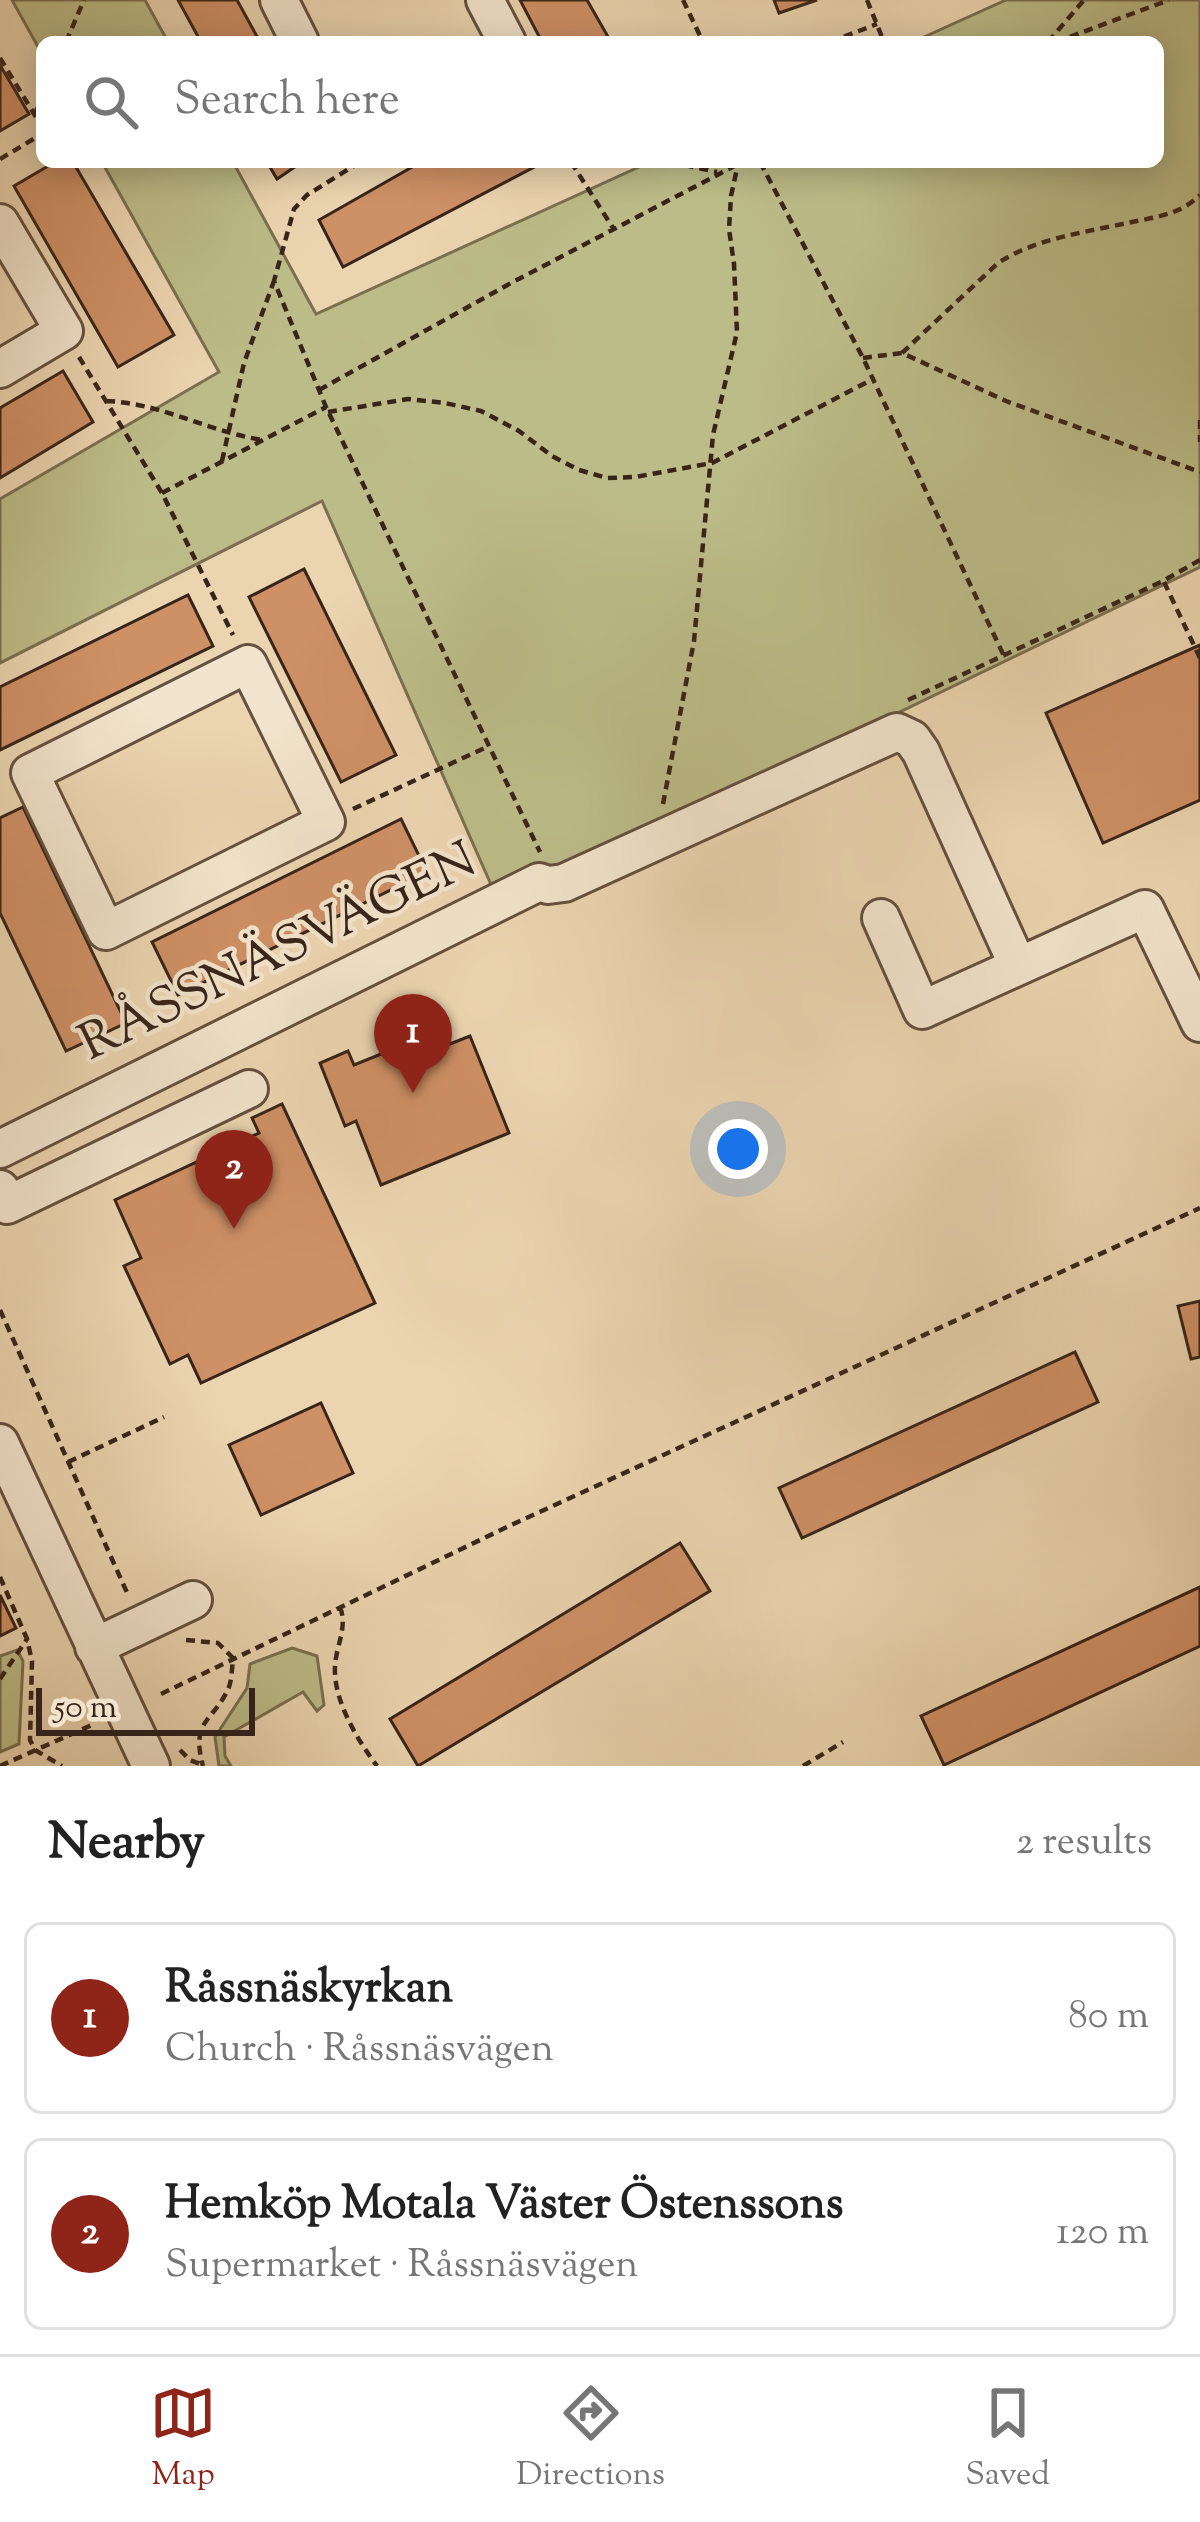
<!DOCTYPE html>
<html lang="en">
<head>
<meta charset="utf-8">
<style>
  :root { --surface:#fff; --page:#f6f6f6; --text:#222; --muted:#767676; --line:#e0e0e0; --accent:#8f2418 }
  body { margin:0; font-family:"Sorts Mill Goudy",serif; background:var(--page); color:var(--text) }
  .scale { position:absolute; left:36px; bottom:30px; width:219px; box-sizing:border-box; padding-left:12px; border:6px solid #382519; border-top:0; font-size:33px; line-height:42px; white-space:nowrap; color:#382519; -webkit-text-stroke:9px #f2e4cc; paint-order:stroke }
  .you { position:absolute; left:738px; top:1149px; width:42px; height:42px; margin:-30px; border:9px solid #fff; border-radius:50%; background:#1a73e8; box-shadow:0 0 0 18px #1a73e833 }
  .badge { display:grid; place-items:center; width:78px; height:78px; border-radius:50%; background:var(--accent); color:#fff; font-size:39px; font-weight:700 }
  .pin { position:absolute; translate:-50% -99px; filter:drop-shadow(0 3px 6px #0008) }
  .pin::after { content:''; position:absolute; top:63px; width:42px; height:36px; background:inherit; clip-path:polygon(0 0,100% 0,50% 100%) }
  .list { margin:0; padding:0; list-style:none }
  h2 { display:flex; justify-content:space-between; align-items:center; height:156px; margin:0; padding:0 48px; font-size:51px }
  h2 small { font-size:39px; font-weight:400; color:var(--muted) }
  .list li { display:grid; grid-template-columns:78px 1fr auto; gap:36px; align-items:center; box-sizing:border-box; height:192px; margin:0 24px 24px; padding:0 24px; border:3px solid var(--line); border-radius:18px }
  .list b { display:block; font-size:45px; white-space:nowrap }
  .list p { margin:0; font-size:39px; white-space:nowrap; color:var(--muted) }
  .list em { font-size:39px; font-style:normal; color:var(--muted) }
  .icon { flex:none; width:66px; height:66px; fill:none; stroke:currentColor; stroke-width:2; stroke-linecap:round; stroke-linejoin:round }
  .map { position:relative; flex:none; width:1200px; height:1766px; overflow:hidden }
  .search { position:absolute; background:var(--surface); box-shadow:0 6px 30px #0003; left:36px; right:36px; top:36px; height:132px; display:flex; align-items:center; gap:30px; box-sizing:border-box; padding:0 42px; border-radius:18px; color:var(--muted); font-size:45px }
  .sheet { height:588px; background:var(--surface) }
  nav { display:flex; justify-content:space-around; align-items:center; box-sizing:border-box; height:168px; border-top:3px solid var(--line); background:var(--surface); font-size:33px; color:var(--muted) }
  nav a { display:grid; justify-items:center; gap:6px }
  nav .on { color:var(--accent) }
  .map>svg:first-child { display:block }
  .green { fill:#bcbc88; stroke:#7a7050; stroke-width:3 }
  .building { fill:#ce9065; stroke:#382519; stroke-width:3 }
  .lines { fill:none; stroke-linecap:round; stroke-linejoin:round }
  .minor-casing { stroke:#65513f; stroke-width:42 }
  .path { stroke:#382519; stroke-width:4.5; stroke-dasharray:9 6; stroke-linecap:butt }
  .minor { stroke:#f2e4cc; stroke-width:36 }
  .labels { text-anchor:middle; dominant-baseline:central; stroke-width:9; stroke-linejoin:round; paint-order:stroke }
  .street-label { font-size:51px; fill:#382519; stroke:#f2e4cc }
</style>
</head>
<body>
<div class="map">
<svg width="1200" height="1766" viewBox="0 0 1200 1766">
  <rect width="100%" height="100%" fill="#ebd5b0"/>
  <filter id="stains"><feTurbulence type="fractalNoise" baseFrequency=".00167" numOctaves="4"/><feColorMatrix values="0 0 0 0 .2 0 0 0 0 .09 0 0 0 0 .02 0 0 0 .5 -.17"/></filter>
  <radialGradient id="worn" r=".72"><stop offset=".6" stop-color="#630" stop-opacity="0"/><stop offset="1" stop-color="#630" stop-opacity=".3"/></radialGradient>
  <!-- green -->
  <path class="green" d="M12,0h133l23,42h-126v12z
    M1006,0h194v567l-700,338 -178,-404 -322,162v-164l219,-127 -117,-210h131l83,152 334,-152h508v-120h-245z
    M292,1648l25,8 7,49 -7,6 -14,-19 -79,45 1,19 6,10h-12l-4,-29 32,-49 3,-24z
    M17,1650l6,11 -4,83 -19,8v-96z"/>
  <!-- building -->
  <path class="building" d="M178,0h59l23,42h-59z
    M520,0h67l24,42h-69z
    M774,0h43l-38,13z
    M0,65l29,49 -29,17z
    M55,162h18l101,173 -56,32 -104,-181z
    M267,162h35l-25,17z
    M421,162h123l-201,105 -24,-47z
    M63,371l30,51 -93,56v-70z
    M304,569l92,186 -55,27 -92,-185z
    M188,595l25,51 -213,104v-63z
    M1200,645v155l-97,43 -57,-130z
    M23,807l103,216 -60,28 -66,-138v-95z
    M401,819l26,53 -249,123 -26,-53z
    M470,1036l39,97 -128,52 -25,-64 -11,5 -25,-63 28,-12 6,14 37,-15 6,15z
    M282,1104l93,199 -174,80 -13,-28 -18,9 -46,-98 17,-8 -26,-58 144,-67 -7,-15z
    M1200,1301v56l-9,2 -13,-53z
    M1075,1352l23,50 -296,136 -23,-50z
    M321,1403l32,70 -92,42 -32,-70z
    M680,1543l30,48 -292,175 -28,-47z
    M1200,1587v59l-256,119 -23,-49z
    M0,1595l16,33 -16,8z"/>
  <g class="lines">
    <defs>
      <path id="minor" d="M279,0l21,42
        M485,0l22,42
        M0,223l64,108 -64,38
        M248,664l78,158 -220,109 -76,-158z
        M881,918l41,92 223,-101 55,114
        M0,1149l539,-267 9,3 16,-2 333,-151 15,7 9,13 97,214
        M0,1189l7,16 242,-116
        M0,1443l151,323
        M94,1647l99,-47"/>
    </defs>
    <!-- minor casing -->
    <use href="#minor" class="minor-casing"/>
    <!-- path -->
    <path class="path" d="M683,0l20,42
      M867,0l17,42
      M66,42l18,-42
      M830,42l47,-18
      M1048,42l36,-42
      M1056,42l113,-42
      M0,58l42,69
      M34,115l8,-16
      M0,159l42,-25
      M360,162l-53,33 -13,14 -20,72 52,126 214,445
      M571,162l42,66
      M670,162l47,10
      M760,162l103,196 141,298
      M902,353l96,-90c38,-25 89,-31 134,-41 25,-5 49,-8 68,-27
      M79,357l83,136 71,142
      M863,358l39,-5 104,48 194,71
      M319,390l192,-107 231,-121
      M106,401c56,2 102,31 157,39
      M328,412l80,-13 37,4 36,8 38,20 33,25 27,14 28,8 28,-1 77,-14 161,-84
      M1200,420v22
      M222,461l22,-98 30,-82
      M162,493l164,-86
      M1164,582l36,76
      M908,700l255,-119 37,-21
      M663,804l31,-163 19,-206 24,-103 -3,-68 -5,-35 2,-33 7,-32
      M353,809l136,-63
      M0,1310l129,287
      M68,1462l96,-45
      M0,1577l27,62 5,22 -2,79 5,10 27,16
      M340,1607c8,20 -4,39 -5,59 -2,34 22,73 42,100
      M186,1640l32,3 15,15c-1,9 -1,20 -4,29 -15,35 -39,32 -26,79
      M0,1679l27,-40
      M161,1694l346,-167 693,-319
      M180,1750l10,10 10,4
      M0,1766l94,-42
      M803,1766l40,-24"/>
    <!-- minor -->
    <use href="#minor" class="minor"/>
  </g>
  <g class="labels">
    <!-- street labels -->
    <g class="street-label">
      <text transform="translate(279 954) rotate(-26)">RÅSSNÄSVÄGEN</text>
    </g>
  </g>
  <rect width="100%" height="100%" filter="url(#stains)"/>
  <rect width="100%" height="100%" fill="url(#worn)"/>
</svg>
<div class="scale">50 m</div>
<div class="you"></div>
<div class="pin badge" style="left:413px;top:1093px">1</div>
<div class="pin badge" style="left:234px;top:1229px">2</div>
<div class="search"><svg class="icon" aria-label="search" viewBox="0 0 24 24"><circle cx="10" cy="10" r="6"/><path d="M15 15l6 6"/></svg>Search here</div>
</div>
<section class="sheet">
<h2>Nearby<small>2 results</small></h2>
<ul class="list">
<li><span class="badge">1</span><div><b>Råssnäskyrkan</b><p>Church · Råssnäsvägen</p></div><em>80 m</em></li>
<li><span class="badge">2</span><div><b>Hemköp Motala Väster Östenssons</b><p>Supermarket · Råssnäsvägen</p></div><em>120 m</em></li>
</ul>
</section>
<nav>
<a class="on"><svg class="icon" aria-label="map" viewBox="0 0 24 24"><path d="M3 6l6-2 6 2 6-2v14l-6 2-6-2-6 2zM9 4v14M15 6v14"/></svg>Map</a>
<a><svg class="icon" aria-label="directions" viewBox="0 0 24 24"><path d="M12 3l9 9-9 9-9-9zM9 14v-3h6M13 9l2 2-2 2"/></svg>Directions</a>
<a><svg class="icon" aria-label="saved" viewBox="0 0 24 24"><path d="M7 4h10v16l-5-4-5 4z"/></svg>Saved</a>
</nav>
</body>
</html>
